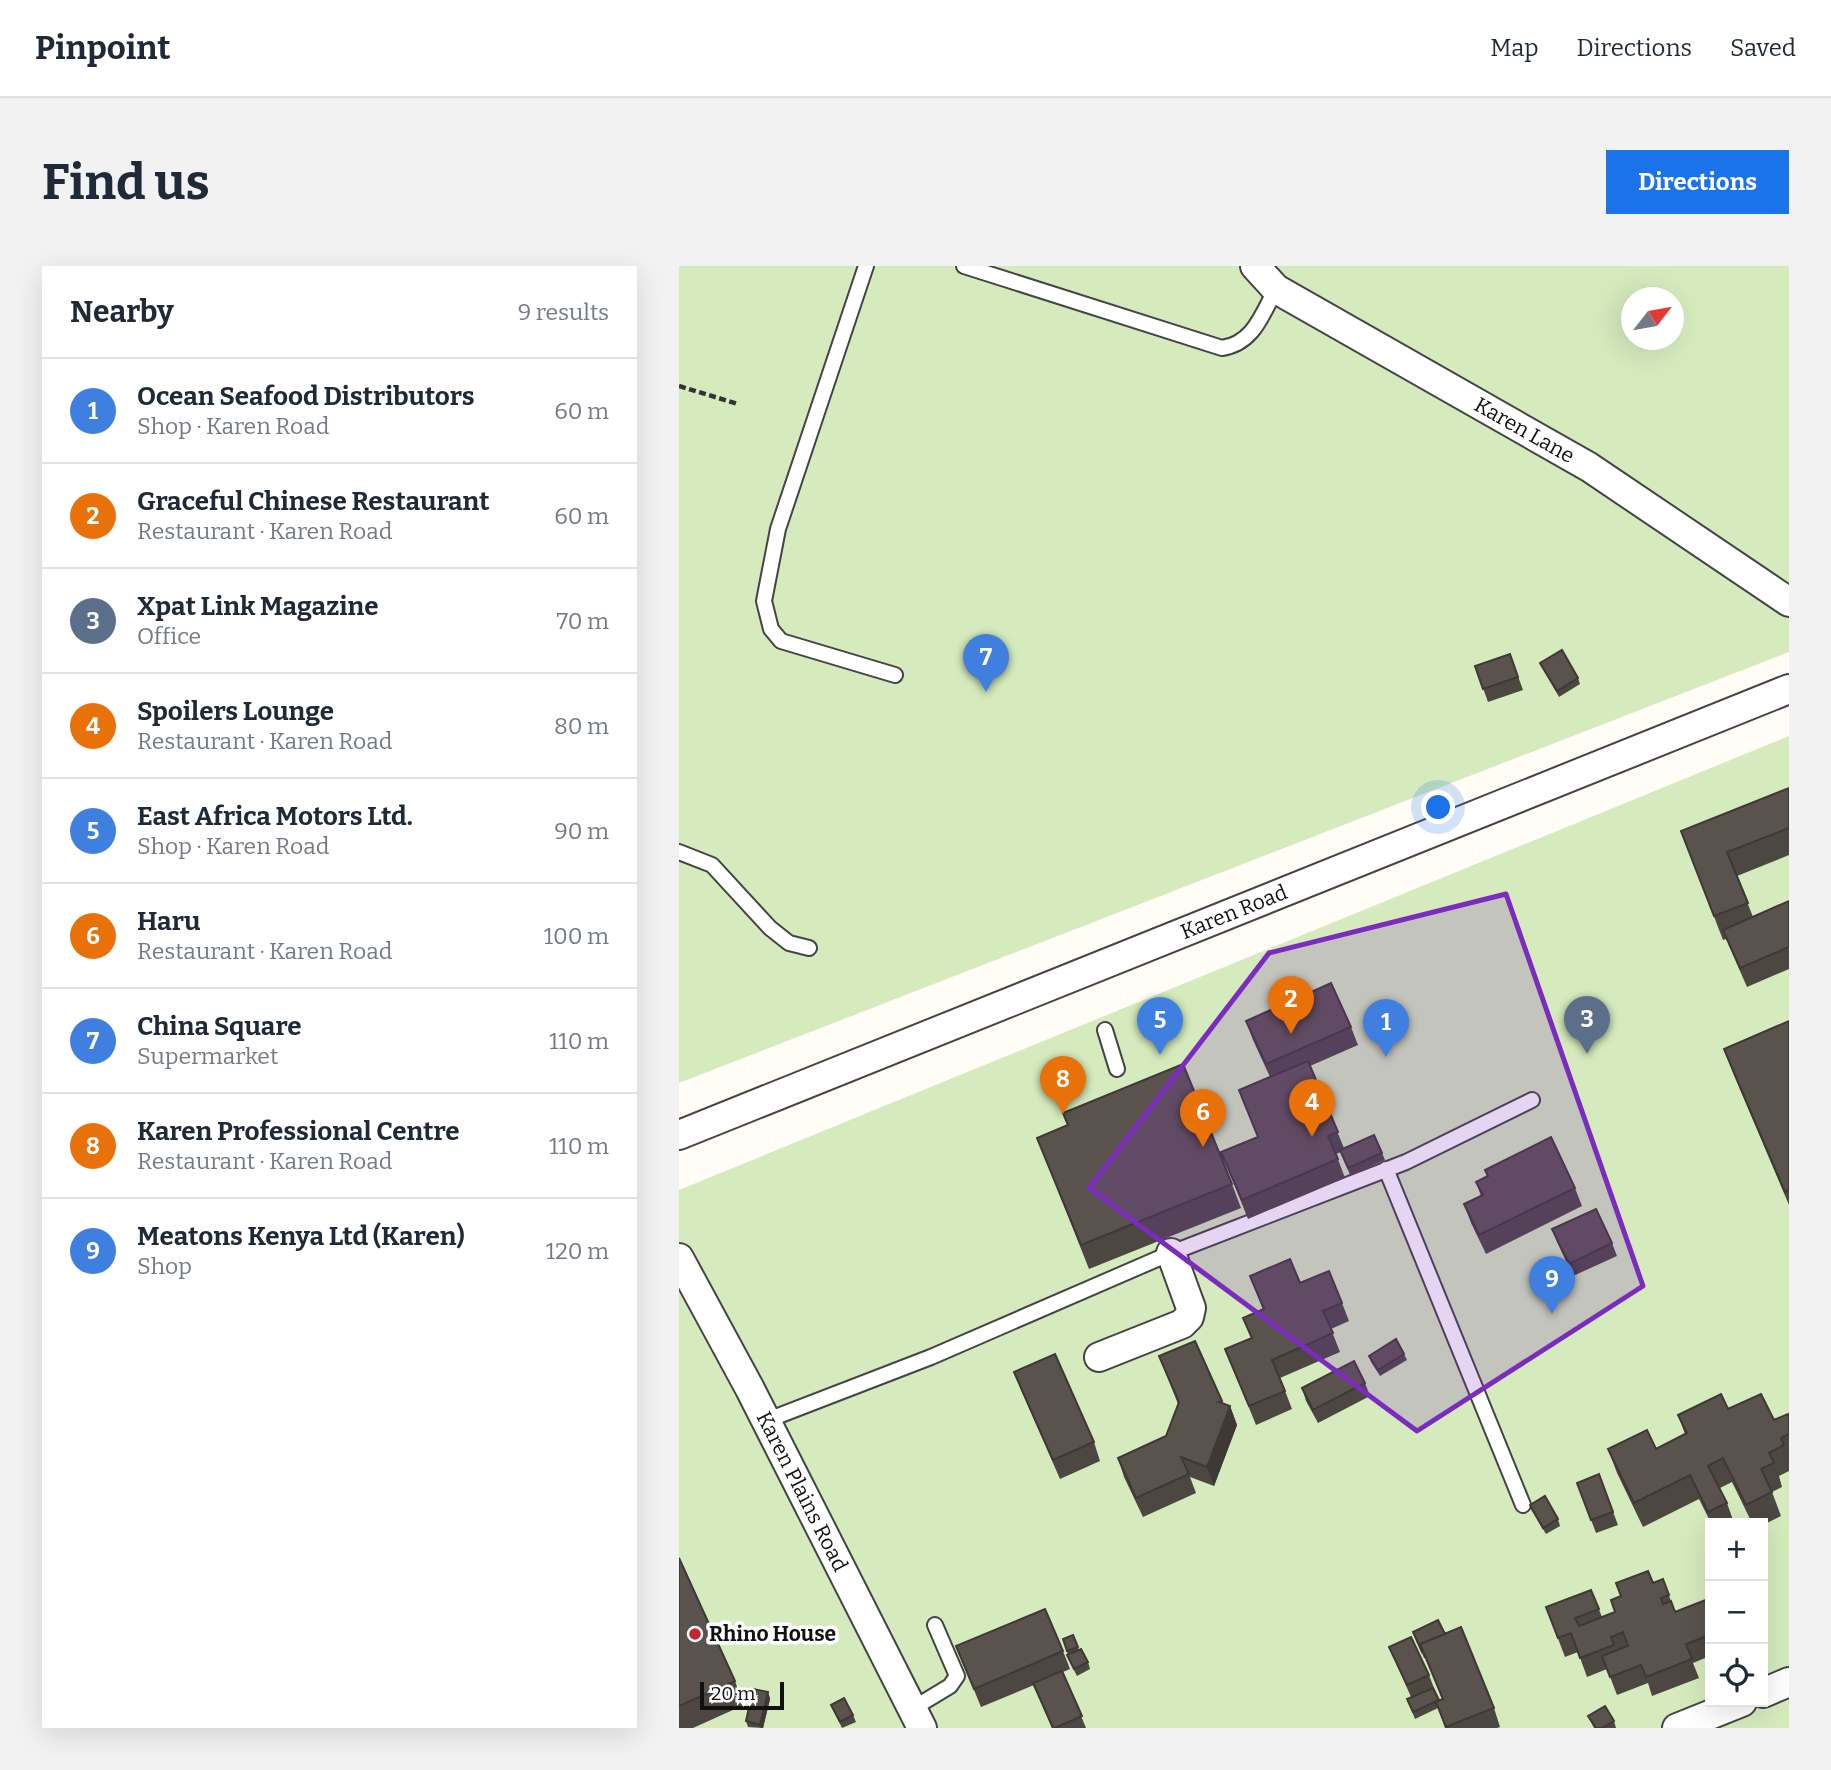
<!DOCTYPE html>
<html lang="en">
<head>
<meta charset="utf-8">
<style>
  :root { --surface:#fff; --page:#f2f2f3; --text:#1f2937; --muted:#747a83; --line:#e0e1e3; --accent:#1a73e8 }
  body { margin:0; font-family:Bitter,serif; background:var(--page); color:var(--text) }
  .controls { position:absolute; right:21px; bottom:21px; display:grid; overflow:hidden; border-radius:0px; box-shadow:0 7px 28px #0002 }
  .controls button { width:63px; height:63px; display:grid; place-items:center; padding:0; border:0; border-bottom:2px solid var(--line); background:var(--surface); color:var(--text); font:35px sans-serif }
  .compass { position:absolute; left:942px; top:21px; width:63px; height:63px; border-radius:50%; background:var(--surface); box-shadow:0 7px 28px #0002; rotate:59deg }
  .scale { position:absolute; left:21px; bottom:18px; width:84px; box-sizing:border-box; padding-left:7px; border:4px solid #111; border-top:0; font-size:19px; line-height:24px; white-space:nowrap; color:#111; -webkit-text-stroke:5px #fff; paint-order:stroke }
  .you { position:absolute; left:760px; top:542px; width:24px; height:24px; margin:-18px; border:5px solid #fff; border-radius:50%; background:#1a73e8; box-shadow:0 0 0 10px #1a73e833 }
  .badge { display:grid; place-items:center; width:46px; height:46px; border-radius:50%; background:var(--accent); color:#fff; font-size:23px; font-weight:700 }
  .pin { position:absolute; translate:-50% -58px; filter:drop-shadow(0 2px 4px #0008) }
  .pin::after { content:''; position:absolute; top:37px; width:24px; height:21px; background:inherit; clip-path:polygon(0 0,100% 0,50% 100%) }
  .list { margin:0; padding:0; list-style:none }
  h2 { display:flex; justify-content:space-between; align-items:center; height:91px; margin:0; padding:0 28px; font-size:30px }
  h2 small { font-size:23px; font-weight:400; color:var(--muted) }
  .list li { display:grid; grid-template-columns:46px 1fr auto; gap:21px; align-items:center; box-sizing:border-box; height:105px; padding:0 28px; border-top:2px solid var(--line) }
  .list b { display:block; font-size:26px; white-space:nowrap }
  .list p { margin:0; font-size:23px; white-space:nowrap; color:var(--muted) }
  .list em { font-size:23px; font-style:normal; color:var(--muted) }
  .icon { flex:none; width:38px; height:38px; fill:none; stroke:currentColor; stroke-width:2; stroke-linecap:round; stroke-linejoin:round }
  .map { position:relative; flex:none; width:1110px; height:1462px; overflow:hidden; border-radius:0px }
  header { display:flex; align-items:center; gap:42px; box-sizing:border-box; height:98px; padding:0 35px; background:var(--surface); border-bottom:2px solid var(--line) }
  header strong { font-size:33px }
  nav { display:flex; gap:38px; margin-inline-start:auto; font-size:24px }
  .intro { display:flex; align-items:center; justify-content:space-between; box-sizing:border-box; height:168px; padding:0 42px }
  h1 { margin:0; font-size:49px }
  .button { padding:18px 32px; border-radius:0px; background:var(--accent); color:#fff; font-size:24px; font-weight:700 }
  main { display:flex; gap:42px; padding:0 42px }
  aside { flex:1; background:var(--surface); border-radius:0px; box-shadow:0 7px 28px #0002 }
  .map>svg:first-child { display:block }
  .green { fill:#d5ebbd; fill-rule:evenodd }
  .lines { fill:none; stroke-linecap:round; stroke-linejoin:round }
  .service-casing { stroke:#444; stroke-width:18 }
  .minor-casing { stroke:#444; stroke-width:32 }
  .path { stroke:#333; stroke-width:4.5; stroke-dasharray:7 3.5; stroke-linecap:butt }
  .service { stroke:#fff; stroke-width:14 }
  .minor { stroke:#fff; stroke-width:28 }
  .wall { fill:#4d4742 }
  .shaded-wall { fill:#3f3936 }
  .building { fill:#5a524d; stroke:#3f3936; stroke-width:2 }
  .marked { fill:#7b2cbf; fill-opacity:0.2; stroke:#7b2cbf; stroke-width:5; stroke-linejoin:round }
  .poi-dot { fill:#c4262e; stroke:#fff; stroke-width:2.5 }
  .labels { text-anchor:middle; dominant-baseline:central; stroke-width:7; stroke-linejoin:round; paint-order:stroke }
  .street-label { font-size:21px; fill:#111; stroke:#fff }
  .poi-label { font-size:21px; font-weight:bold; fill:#111; stroke:#fff; text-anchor:start }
</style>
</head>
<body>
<header>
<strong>Pinpoint</strong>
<nav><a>Map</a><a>Directions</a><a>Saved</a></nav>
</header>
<div class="intro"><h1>Find us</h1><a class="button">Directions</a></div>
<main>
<aside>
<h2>Nearby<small>9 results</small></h2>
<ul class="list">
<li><span class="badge" style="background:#3f7fe0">1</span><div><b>Ocean Seafood Distributors</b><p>Shop · Karen Road</p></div><em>60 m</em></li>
<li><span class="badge" style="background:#e8710a">2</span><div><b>Graceful Chinese Restaurant</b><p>Restaurant · Karen Road</p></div><em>60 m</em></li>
<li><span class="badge" style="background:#5c6f8a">3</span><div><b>Xpat Link Magazine</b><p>Office</p></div><em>70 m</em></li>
<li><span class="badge" style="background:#e8710a">4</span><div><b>Spoilers Lounge</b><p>Restaurant · Karen Road</p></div><em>80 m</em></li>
<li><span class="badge" style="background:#3f7fe0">5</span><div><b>East Africa Motors Ltd.</b><p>Shop · Karen Road</p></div><em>90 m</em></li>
<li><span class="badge" style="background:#e8710a">6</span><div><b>Haru</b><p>Restaurant · Karen Road</p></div><em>100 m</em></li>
<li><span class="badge" style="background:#3f7fe0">7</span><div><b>China Square</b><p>Supermarket</p></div><em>110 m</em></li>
<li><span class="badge" style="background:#e8710a">8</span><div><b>Karen Professional Centre</b><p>Restaurant · Karen Road</p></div><em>110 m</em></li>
<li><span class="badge" style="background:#3f7fe0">9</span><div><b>Meatons Kenya Ltd (Karen)</b><p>Shop</p></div><em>120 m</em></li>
</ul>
</aside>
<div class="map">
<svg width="1110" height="1462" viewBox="0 0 1110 1462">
  <rect width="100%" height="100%" fill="#fffdf5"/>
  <!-- green -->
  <path class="green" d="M0,0h1110v386l-1110,431zM952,32h42v42h-42z
    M1110,470v992h-1110v-538zM1031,1257h53v179h-53z"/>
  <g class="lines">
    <defs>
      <path id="service" d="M187,0l-88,263 -14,72 7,28 10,12 114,34
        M285,0l258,82c32,-5 40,-34 54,-59
        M0,586l33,13 58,63 19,15 20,5
        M426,764l12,39
        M707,903l137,336
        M86,1155l166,-64 240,-104 235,-91 126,-62
        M233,1443l38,-23 7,-10 -22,-51"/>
      <g id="minor">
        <path id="s1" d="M576,0l21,23 313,178 200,135"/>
        <path id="s2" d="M0,869l1110,-446"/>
        <path id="s3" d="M0,992l71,131 172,339"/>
        <path d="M420,1091l83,-33 7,-7 2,-9 -20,-55"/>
        <path d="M1084,1427l26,-11"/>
        <path d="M998,1462l65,-26"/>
      </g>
    </defs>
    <!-- service casing -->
    <use href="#service" class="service-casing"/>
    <!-- minor casing -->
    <use href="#minor" class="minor-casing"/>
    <!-- path -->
    <path class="path" d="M0,120l59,18"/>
    <!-- service -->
    <use href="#service" class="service"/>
    <!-- minor -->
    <use href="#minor" class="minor"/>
  </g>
  <!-- wall -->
  <path class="wall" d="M831,388l13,36 -35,12 -13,-36z
    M861,397l38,15 2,6 -21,13 -16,-28z
    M1110,522v67l-52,21 16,41 36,-16v68l-42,18 -21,-48 -3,1 -42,-109z
    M567,755l105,6 7,18 -48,21 34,82 38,5 3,7 -35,15 -9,-23 -5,2 9,24 -97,41 -27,-67 37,-15 -19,-47 31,-13 -17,-37z
    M1110,755v184l-56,-132 -9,-24z
    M384,847l169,71 9,24 -152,61 -52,-131 31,-12z
    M806,904l90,18 7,18 -96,48 -15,-31 -7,-19 17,-8 -5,-14 11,-6z
    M873,963l60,14 5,13 -44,20 -16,-34z
    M571,1010l50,7 42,20 7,18 -18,8 9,23 -60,26 12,31 -36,16 -31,-76 26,-11 -8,-20 20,-9z
    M516,1075l28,63 7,2 7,19 -23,61 -24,-9 6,16 -53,24 -19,-40 -6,-19 48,-22 12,-32 -19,-48z
    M725,1088l3,6 -27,16 -9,-14 -2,-6z
    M335,1106l80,70 6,19 -40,18 -39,-89z
    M686,1117l5,13 -52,27 -12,-22 -4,-13z
    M1049,1143l46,11 15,-4v55l-10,5 3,11 -10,5 9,24 -18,9v-2h-11l-20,-41 -12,6 7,15 7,20h-23l-12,-24 -56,28 -26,-54 -9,-24h48l29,-15 -7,-19z
    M920,1208l19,51 -22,8 -19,-50z
    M851,1239l28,14 2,7 -14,8 -14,-23z
    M0,1292l56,123 9,24 -51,23h-14z
    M984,1313l12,33 35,-7v51l-17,7 6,15 -47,18 -4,-13 -31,12 -10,-26 -20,8 -9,-25 -13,5 -19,-50 45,-17 11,27 13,-5 38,-29z
    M734,1366l32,2 49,74 6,19 -3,1h-52l-7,-20 -23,11 -8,-20 4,-2 -22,-50 40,28 10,26 3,-2 -16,-41h-2z
    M394,1369l6,15 9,12 2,7 -13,7 -7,-14 -7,-23z
    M277,1380l107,5 7,18 -7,3 23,56h-34l-18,-43 -53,22z
    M89,1426l2,7 -7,29 -15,-1 -2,-6z
    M152,1439l22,10 3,7 -14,6z
    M909,1450l26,5 2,7h-22z"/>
  <!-- shaded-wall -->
  <path class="shaded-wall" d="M551,1140l7,19 -23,61 -7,-19z
    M89,1426l2,7 -7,29h-2l-1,-3z"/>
  <!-- building -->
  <path class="building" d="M883,384l16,28 -21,13 -17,-28z
    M831,388l8,23 -35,12 -8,-23z
    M1110,522v40l-62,24 21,51 -34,13 -33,-85z
    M1110,635v46l-49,21 -17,-38z
    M652,717l20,44 -85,37 -20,-43z
    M1110,755v169l-4,2 -61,-143z
    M629,795l30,71 -10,4 10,23 -96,41 -21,-48 37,-15 -19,-47z
    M504,798l49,120 -151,61 -44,-107 31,-13 -5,-12z
    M695,869l8,18 -34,15 -8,-18z
    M872,871l24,51 -96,47 -15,-31 19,-9 -7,-13 12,-6 -3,-6z
    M917,943l16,34 -43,21 -17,-35z
    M611,993l10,24 29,-12 13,32 -19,8 10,22 -61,27 13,31 -36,15 -24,-57 27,-11 -9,-20 21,-9 -14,-33z
    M717,1073l8,15 -26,16 -9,-14z
    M516,1075l27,60 -3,1 11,4 -23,61 -26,-10 8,17 -53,24 -18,-40 48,-22 13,-34 -20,-46z
    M376,1088l39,88 -41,18 -39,-88z
    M675,1095l11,22 -52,27 -11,-22z
    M1042,1128l7,15 33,-15 13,26 14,-6 1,2v18l-8,4 3,7 -15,8 5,10 -13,6 11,23 -26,13 -23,-47 -15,8 19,37 -19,9 -18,-37 -56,28 -26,-54 39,-19 9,19 31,-16 -9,-18z
    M920,1208l14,38 -22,8 -14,-37z
    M866,1230l13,23 -15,9 -13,-23z
    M0,1292l56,123 -56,25z
    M969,1305l5,12 10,-4 6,16 -8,3 2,6 8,-3 4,11 33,-13 2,6v30l-24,9 6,15 -46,18 -5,-12 -31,12 -8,-21 26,-10 -5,-14 -12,5 3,8 -34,13 -9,-25 -13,5 -12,-31 45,-17 8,19 -24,9 4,8 36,-14 -4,-12 10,-4 -5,-13z
    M366,1343l18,42 -89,38 -18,-43z
    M759,1354l7,14 -25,10 3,7 -1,1 -9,-20z
    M782,1361l33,81 -48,19 -10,-25 7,-3 -23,-55z
    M394,1369l5,12 -11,4 -4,-12z
    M732,1371l18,38 -22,10 -18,-38z
    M402,1383l7,13 -14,7 -7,-14z
    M383,1405l20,45 -27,12h-2l-20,-45z
    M754,1422l6,12 -26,12 -6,-13z
    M74,1423l15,3 -8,33 -14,-4z
    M165,1432l9,17 -13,7 -9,-17z
    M926,1440l9,15 -12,7h-6l-8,-12z"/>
  <!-- marked area -->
  <path class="marked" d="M827,628l137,392 -226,145 -328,-243 180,-235z"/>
  <!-- markers -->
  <circle class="poi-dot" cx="16" cy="1368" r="7"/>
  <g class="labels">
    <!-- street labels -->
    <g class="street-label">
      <text stroke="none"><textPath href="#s1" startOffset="317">Karen Lane</textPath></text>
      <text stroke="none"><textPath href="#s2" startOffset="598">Karen Road</textPath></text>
      <text stroke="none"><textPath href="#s3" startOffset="264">Karen Plains Road</textPath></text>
    </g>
    <!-- poi labels -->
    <g class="poi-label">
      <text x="30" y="1368">Rhino House</text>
    </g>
  </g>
</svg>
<div class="controls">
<button>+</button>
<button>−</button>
<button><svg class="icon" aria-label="locate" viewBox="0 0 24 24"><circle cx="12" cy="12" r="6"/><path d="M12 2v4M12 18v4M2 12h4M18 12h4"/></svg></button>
</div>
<svg class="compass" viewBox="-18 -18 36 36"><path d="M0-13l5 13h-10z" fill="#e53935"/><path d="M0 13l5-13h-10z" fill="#747a83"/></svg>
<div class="scale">20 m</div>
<div class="you"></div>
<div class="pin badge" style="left:707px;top:791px;background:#3f7fe0">1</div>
<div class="pin badge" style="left:612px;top:768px;background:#e8710a">2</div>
<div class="pin badge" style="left:908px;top:788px;background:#5c6f8a">3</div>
<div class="pin badge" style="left:633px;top:871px;background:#e8710a">4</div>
<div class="pin badge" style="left:481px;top:789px;background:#3f7fe0">5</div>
<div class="pin badge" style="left:524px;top:881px;background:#e8710a">6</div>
<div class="pin badge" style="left:307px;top:426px;background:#3f7fe0">7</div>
<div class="pin badge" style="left:384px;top:848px;background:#e8710a">8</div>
<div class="pin badge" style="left:873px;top:1048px;background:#3f7fe0">9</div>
</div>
</main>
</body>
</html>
